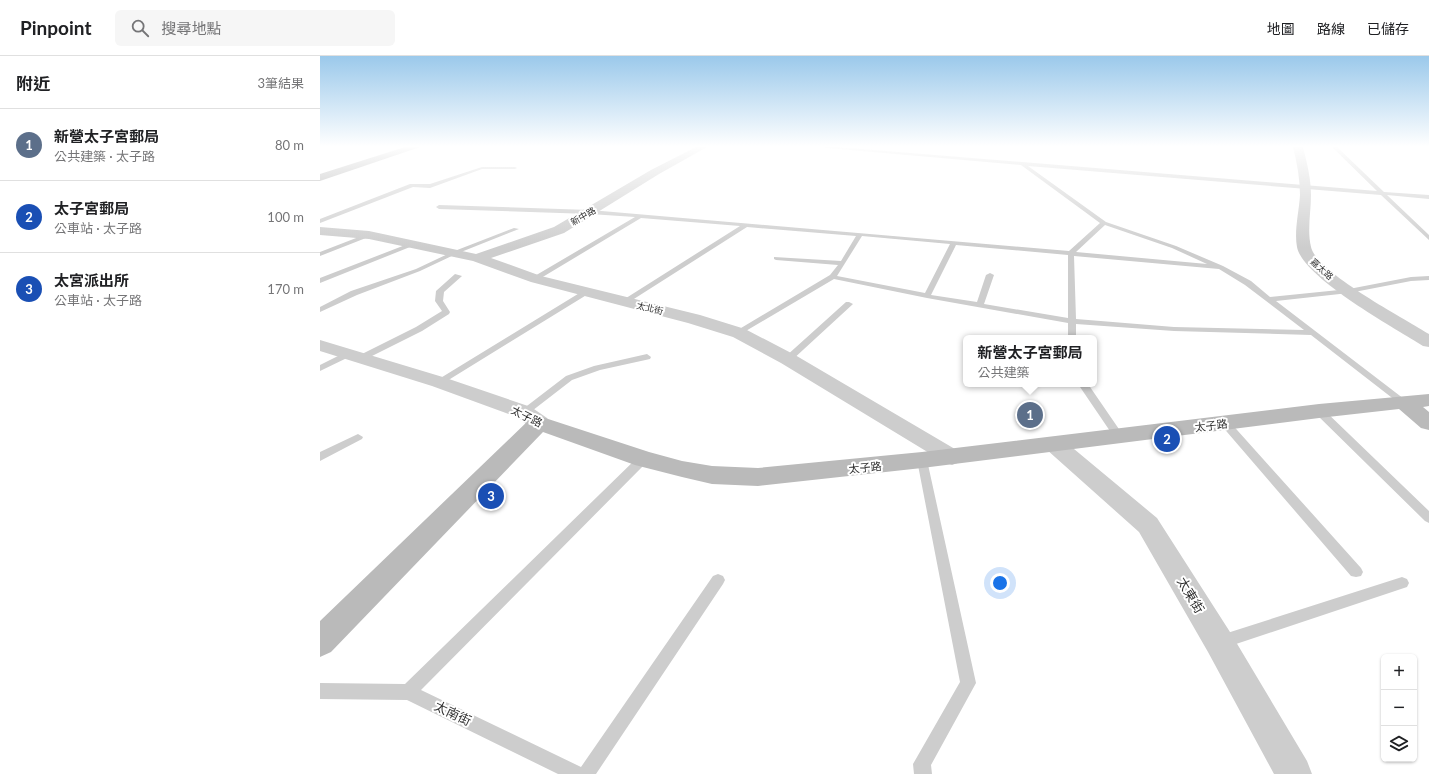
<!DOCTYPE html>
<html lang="zh-TW">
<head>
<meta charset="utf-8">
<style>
  :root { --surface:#fff; --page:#f6f6f6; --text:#202124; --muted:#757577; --line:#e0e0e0; --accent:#2563eb }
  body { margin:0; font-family:Lato,"Noto Sans TC",sans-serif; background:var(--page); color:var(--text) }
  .controls { position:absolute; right:12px; bottom:12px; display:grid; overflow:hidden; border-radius:6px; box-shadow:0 1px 3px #0004 }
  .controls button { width:36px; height:36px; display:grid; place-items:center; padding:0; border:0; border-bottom:1px solid var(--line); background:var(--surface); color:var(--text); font:20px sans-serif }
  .you { position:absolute; left:680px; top:527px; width:14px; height:14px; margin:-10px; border:3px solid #fff; border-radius:50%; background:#1a73e8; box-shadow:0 0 0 6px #1a73e833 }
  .badge { display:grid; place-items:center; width:26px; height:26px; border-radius:50%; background:var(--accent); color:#fff; font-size:13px; font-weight:700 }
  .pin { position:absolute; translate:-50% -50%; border:2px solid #fff; box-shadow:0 1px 4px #0006 }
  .popup { position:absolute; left:643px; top:279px; width:134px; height:52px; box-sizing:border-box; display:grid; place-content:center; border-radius:6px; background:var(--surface); filter:drop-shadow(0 1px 3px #0005); font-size:13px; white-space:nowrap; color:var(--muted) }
  .popup b { font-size:15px; color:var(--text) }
  .popup::after { content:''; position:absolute; left:50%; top:100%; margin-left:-8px; border:8px solid transparent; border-top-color:var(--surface) }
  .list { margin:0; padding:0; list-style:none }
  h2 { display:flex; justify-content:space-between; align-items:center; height:52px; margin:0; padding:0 16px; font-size:17px }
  h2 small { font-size:13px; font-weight:400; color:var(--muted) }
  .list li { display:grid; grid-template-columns:26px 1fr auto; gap:12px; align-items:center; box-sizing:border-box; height:72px; padding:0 16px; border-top:1px solid var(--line) }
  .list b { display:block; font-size:15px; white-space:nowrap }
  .list p { margin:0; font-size:13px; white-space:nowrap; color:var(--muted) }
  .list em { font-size:13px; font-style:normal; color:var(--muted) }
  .icon { flex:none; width:22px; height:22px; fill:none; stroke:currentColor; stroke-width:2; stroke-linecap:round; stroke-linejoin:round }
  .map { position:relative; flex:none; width:1109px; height:718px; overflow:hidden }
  header { display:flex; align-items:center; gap:24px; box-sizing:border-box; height:56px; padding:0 20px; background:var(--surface); border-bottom:1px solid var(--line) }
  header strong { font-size:19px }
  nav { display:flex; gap:22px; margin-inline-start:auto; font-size:14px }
  .search { width:280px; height:36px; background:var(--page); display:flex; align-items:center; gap:10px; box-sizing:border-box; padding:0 14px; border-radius:6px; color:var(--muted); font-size:15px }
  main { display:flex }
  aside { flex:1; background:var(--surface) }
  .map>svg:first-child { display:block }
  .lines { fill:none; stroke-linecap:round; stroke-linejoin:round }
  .lane { fill:#cdcdcd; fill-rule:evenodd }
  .street { fill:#cdcdcd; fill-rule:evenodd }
  .secondary { fill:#bababa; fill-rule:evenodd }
  .primary { fill:#a8a8a8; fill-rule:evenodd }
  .labels { text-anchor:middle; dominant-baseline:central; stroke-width:4; stroke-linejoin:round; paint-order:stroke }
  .far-street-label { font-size:9px; fill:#303030; stroke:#fff }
  .street-label { font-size:11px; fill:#303030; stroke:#fff }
  .near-street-label { font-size:13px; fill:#303030; stroke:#fff }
</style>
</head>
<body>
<header>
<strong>Pinpoint</strong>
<div class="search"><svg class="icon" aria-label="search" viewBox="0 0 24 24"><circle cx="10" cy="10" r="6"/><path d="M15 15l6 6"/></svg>搜尋地點</div>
<nav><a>地圖</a><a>路線</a><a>已儲存</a></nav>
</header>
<main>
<aside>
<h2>附近<small>3筆結果</small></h2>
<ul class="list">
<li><span class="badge" style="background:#5c6f8a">1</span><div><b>新營太子宮郵局</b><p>公共建築 · 太子路</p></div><em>80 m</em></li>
<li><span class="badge" style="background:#1a4fb4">2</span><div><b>太子宮郵局</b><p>公車站 · 太子路</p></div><em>100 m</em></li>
<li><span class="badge" style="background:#1a4fb4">3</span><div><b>太宮派出所</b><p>公車站 · 太子路</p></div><em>170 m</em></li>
</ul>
</aside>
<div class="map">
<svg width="1109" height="718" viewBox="0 0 1109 718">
  <rect width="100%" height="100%" fill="#fff"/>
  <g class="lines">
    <!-- lane -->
    <path class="lane" d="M496,91h21l540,44 -45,-44h5l47,45 45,3v4l-42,-4 42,40v5l-48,-45 -353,-29 78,56 70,24 47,20 28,15 19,16 79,-8 62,-12 18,-1v4l-18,1 -62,12 -73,8 132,101 -2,2h-6l-89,-69 -137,-4 -98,-7v14h-8v-15l-141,-25 -93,-19 -95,56 -4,-2 1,-2 94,-56 8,-10 -62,-5 -2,-1v-2l67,4 15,-25 -109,-9 -121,77 -4,-2 1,-2 117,-74 -99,-8 -105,63h-3v-4l102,-60 -45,-3 -151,-5 -3,-2 3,-2 151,5 479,41 31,-28 -79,-58zM785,169l67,23 35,16 -131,-12zM542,180l88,8 -25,49 -88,-17zM636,189l112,10v63l-84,-14 10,-29 -4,-2 -4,2 -9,27 -46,-7zM754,200l145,13 26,16 59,45 -130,-3 -98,-8z
      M162,111h33l2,1 -2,1h-33l-52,19 -17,-1 -93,36v-4l90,-35h20z
      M194,172l5,1 -63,25 -36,17 -63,24 -37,17v-5l31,-16 65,-22 36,-17z
      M49,177l3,2 -1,1 -51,20v-4z
      M93,186l2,1v2l-95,38v-5z
      M135,218l7,2 -18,16 -1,9 7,11 -1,2 -27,17 -58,29h-6l-1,-2 1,-2 58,-29 26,-16 -7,-10 1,-10z
      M266,233h6l1,2 -151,93 -3,1 -5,-3z
      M526,246h3l4,2 -62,57h-6l-1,-2 1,-2z
      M28,295l4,3 -1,2 -31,15v-6z
      M327,298l4,3 -1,2 -50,11 -28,10 -44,34h-8l-1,-2 47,-36 28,-10z
      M758,328h10l35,51 -1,2h-8z
      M999,352l4,1 106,102v12l-4,-2 -110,-108 -1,-2 1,-2z
      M905,364l4,1 132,147 2,4 -2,4 -5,1 -5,-1 -130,-151 -1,-2z
      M38,378l5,3 -1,2 -42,22v-9z
      M323,399l4,1 1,3 -1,3 -226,228 160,77 132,-191 5,-2 5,2 2,4 -2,4 -127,190h-38l-151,-74 -87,-1v-16l85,1 234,-228z
      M602,400l4,1 1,3 49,223 -45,82 1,9h-18l-1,-10 47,-82 -43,-222 1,-3z
      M1082,521l5,2 2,4 -2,4 -186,62 -5,-2 -2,-5 2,-5 5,-2z"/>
    <!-- street -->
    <path class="street" d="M376,91h11l-48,27 -95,59 -73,25 50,18 159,39 45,14 50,26 165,97 3,5 -3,5 -8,3 -8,-3 -163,-99 -48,-26 -45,-14 -157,-41 -58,-21 -104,-22 -49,-4v-8l49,4 107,23 78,-27 97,-57z
      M973,91h10c4,16 8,32 8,48 0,17 -4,35 0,52 5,25 94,72 118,87v13l-6,-1c-28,-18 -120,-68 -126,-99 -3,-16 2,-35 3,-52 0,-16 -3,-32 -7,-48z
      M0,284l126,38 85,29 16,11 3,5 -3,5 -8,2 -8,-2 -14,-11 -85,-31 -112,-35z
      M734,381l8,2 95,79 73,114 77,129 5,13h-38l-66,-122 -69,-120 -93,-83 -3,-5 3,-5z"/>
    <!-- secondary -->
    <path class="secondary" d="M1109,338v12l-6,1 6,5v18l-8,-2 -22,-19 -80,9 -397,50 -164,18 -46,-2 -30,-7 -47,-12 -92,-33 -212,220 -11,5v-36l211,-203 8,-2 110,36 33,9 30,5 46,2 164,-16 397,-48z"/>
    <!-- primary -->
    <path class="primary" d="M85,91h15l-100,34v-7z"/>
  </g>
  <!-- sky -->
  <linearGradient id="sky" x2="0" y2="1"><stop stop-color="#9bc9eb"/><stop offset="0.47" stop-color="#fff"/><stop offset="1" stop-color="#fff" stop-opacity="0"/></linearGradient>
  <rect width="1109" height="192" fill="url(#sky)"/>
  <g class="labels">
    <!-- far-street labels -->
    <g class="far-street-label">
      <text transform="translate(263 160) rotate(-30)">新中路</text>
      <text transform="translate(1002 213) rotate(42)">嘉太路</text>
      <text transform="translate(330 252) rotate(14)">太北街</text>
    </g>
    <!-- street labels -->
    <g class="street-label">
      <text transform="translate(207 360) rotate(26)">太子路</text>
      <text transform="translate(891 369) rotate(-7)">太子路</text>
      <text transform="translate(545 411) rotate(-6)">太子路</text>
    </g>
    <!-- near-street labels -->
    <g class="near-street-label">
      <text transform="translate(871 539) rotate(59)">太東街</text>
      <text transform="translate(133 657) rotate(26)">太南街</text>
    </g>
  </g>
</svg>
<div class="controls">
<button>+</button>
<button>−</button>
<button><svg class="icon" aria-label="layers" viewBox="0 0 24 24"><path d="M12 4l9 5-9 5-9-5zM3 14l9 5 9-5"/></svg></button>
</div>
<div class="you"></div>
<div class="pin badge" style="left:710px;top:359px;background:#5c6f8a">1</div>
<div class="popup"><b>新營太子宮郵局</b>公共建築</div>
<div class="pin badge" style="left:847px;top:383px;background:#1a4fb4">2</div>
<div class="pin badge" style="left:171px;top:440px;background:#1a4fb4">3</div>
</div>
</main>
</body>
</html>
